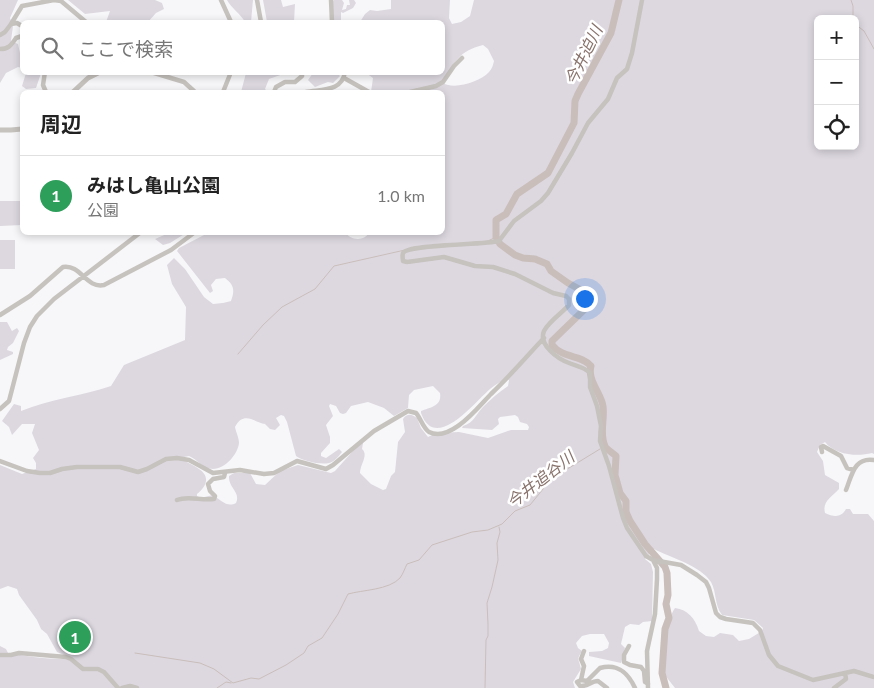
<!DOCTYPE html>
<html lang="ja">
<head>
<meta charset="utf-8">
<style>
  :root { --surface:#fff; --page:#f2f2f2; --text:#222; --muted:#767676; --line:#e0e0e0; --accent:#2b6675 }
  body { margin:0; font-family:Lato,"Noto Sans JP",sans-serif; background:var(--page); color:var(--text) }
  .controls { position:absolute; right:15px; top:15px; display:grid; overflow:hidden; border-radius:8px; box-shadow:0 2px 8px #0003 }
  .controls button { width:45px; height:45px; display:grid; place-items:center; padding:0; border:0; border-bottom:1px solid var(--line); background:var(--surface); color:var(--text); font:25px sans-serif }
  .you { position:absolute; left:584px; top:298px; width:18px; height:18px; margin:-12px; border:4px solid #fff; border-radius:50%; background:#1a73e8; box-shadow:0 0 0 8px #1a73e833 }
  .badge { display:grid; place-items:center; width:32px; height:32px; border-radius:50%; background:var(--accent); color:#fff; font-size:16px; font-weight:700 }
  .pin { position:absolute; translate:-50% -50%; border:2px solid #fff; box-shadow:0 1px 5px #0006 }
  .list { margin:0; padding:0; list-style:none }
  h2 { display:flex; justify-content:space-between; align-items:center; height:65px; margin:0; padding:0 20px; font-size:21px }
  h2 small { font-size:16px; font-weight:400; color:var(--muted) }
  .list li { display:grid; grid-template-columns:32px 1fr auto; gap:15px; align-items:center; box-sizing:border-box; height:80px; padding:0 20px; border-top:1px solid var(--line) }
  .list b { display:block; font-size:19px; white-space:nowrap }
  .list p { margin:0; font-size:16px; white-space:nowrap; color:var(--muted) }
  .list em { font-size:16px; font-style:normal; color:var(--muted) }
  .icon { flex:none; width:28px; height:28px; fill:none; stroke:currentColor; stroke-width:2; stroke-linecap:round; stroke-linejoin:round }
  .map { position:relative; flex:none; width:874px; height:688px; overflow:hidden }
  .search { position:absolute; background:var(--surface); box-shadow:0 2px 8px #0003; left:20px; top:20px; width:425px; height:55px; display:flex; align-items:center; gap:12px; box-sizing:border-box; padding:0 18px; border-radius:8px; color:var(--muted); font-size:19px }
  .panel { position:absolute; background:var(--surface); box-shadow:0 2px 8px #0003; left:20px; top:90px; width:425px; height:145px; border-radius:8px }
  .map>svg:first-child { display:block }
  .green { fill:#ddd8e0; fill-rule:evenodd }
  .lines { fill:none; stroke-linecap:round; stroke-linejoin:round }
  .stream { stroke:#c9beba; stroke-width:1 }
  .river { stroke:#c9beba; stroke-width:7 }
  .minor { stroke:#c6c2be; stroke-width:4.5 }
  .tertiary { stroke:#c6c2be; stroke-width:5 }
  .labels { text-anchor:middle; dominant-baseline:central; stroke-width:5; stroke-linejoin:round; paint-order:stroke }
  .water-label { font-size:16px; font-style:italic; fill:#88726b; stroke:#fff }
</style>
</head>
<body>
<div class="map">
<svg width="874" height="688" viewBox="0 0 874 688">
  <rect width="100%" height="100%" fill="#f7f7f9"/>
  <!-- green -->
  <path class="green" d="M0,0h18l-8,18 3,8 -2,15 7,3 2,9 2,3v12l-4,-1 -12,6 -6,10z
    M68,0h87l7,3 2,6 -8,4 -8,9h-42l4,-11 -25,3z
    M227,0h26l-2,22h-6c-5,-9 -14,-14 -18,-22z
    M263,0h18l2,7 12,-3 -1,18h-27z
    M334,0h8l2,3 -2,7 4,-1 1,-4h3l-1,-5h5l2,3 -3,5 -10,5 -2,-1v10h-5l-3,-3v-18z
    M391,0h59l-1,18 3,6 9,-2 9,-6 4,-16h400v454l-2,-1c-15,4 -37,2 -47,-11l-5,3 -3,7 6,9 2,14 14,8v6c-7,8 -17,12 -14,24 9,4 16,5 21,-4h4l3,5h15l6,7v167h-199l-11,-14c2,-16 2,-55 11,-66 13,2 20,10 24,23l7,5 8,1 6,-4 13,2 6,6 10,-2 13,-8 1,-3 -9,-8 -32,-5c-8,-11 -5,-22 -11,-33 -11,-17 -40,-24 -57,-33l-9,10 6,5 2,8 -1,49 -9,1 -4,3 -9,-1 -5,3 -4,17 4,4 -4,15 -32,-7v-4l13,-1 6,-3 1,-5 -5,-9h-14l-8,2 -6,7 2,5 4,3c-6,9 -3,8 -1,18l-8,13 2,6h-575v-42l6,3 2,4c18,3 37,6 55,6l1,-4 -7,-3 -10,-18 -6,-5 -4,-9 -18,-25 -2,-6 -9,-3 -8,3v-124l22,9 14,-5v-6l-3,-5 6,-8 -7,-17 3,-9h-13l-10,11 -3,-8 -7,-6 12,-17 7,2v5c29,-12 60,-15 90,-25l13,-21 61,-25 1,-33 -14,-23 -5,-19 7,-7 11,11 19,28 9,7 10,-1 8,-2c4,-11 3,-16 -6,-23l-9,1 -5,6 2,6 -3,2 -33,-42 2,-3 25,-13 2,-2 139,-1c6,9 19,9 24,1l73,-1v-140h-71l2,-14 -7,-5 76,-1v-50h-82l5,-8 5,-4 7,1 14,-2zM818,19h37v127h-37zM483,45l5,4 6,12c-1,4 -2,8 -5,11 -9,10 -35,18 -46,11 11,-21 16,-32 40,-38zM507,379l2,1 -1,6c-9,6 -17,13 -25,21 -7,7 -9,16 -20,19l-1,2 30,2 7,-6 -1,-5 2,-2 15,-2 3,2 2,5 7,2 2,3 -1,3h-17l-23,8 -29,-6 -23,1 -8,4 -7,-9 -4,-10c-5,-4 -10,-5 -14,1l2,13 -7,10 -3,30 -4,4 -5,13 -3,1 -12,-6 -11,-11c0,-9 9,-18 2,-24l1,-6 -2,-1 -26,29 -4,2 -33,-8 -18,6 -15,14 -9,-1 -6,-11h-16l-5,3c-1,12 12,16 7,27 -9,5 -15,-3 -23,-8l-13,3 -3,-2v-2c9,-7 14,-17 2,-25 -5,-4 -10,-5 -15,-9v-3l5,-1c8,3 14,13 24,13 12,0 25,-15 26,-26 0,-5 -3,-11 -4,-16 9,-17 20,-4 30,-3l5,5 5,1 5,-5 -4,-7 5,-3 3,1 3,6 9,34c7,5 24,9 33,7 5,-1 10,-7 13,-11l-3,-3 -13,9 -5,-2v-3l9,-10v-6l-4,-12 7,-9 -4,-10 1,-2 6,2 4,7 3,1 3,-1 5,-7 17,-4 16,6 10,8 14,-8 1,-13 5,-5 19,-4 7,7c2,13 -9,14 -19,18v2c14,40 54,-11 69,-24 5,-4 11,-8 17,-10z
    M26,73h15l-5,15 -10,1 -4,-3z
    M246,73v-1l40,1 -17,6 -4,10 3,3h-27z
    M313,73h24l3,3 -7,7 -5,-1 -13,5 -7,-7z
    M0,201h22v24l-22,1z
    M171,232l15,1 -16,10 -7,2 -8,-6z
    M0,240h15v29h-15z
    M0,322h7l5,9 5,-3 2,3 -6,12 -5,4 -1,3 6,2v2l-13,6z"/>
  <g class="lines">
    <!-- stream -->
    <path class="stream" d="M851,0l2,6v13
      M855,24l9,7 10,18
      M855,127l1,18
      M488,241l8,-4
      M238,354l25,-29 19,-18 33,-18 19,-23 71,-16
      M135,653l65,10 14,6 19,14 18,-5 8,1 27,-14 18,-12 4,-7 14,-8 16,-24 10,-20c14,-4 41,-4 52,-16 3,-4 5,-10 7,-14l12,-4 13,-15 40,-13 16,-2 14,-6 13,-13 15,-6 18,-22 16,-12 36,-22
      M217,688l9,-6 5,1
      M485,688l1,-48 2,-4v-12l-1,-21 5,-16 6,-27 -1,-17 3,-11 -1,-5"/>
    <!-- river -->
    <path class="river" d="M619,0l-8,33 -33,61 -3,7 -1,22 -26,50 -31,21 -11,20 -10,6v17l4,7 15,11 8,3 12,1 12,5 4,7 17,12 13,7 7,11 -1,6 -35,34v4c11,14 29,9 39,21 -4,14 10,27 12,40 2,13 -4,28 2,40 1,3 8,7 11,10l-1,19 5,18 6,8v11l4,9 15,23 20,23 2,6 1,22 -2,9 3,14 -4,11 -3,44 4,15"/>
    <!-- minor -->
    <path class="minor" d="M221,0l10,22
      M257,0l4,22
      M331,0l1,22
      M642,0l-10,53 -5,16 -10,9 -9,21 -20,24 -16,30 -24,40 -7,8 -27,20 -15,20c-15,4 -91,3 -96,12 -1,3 0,6 0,8l4,1 37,-5 31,9 18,1 22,7 38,19 13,3 3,3v6c-7,8 -20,16 -25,26 -6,14 14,28 25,32 7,3 16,4 21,10v14l7,19 4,20 -1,15 9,25 14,52 4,10 19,28 7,4 28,5 16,10 9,7 3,6 7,25 4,4 6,2 27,4 7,7 9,25 9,11 35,14 41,-9 20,6
      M11,24l11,-18 32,-6 7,1 25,21
      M0,35l5,-3 6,-8 6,-1 5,3
      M0,49c9,0 11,-4 16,-11l6,-2
      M45,72l-2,13 3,7
      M151,72l33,10 11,10
      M344,78l25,14
      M223,92l8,-20
      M274,92l2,-5 9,-5h10l7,-6
      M306,92c15,-3 36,0 39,-20
      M410,92l26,-6 7,-4 11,-16 8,-8
      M0,315l30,-19 33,-29c18,-3 23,22 41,18l67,-35 24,-18
      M0,409l9,-8 15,-58 6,-16 7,-11 17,-17 87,-67
      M822,452l-1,-5 2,-1 18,10 6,12 7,2
      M0,461l27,10 13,2h10l12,-4 15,-2h43l18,5 9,-3 19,-10 11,-1 12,2 24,13 27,-3 24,4 10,-1 23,-12 29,8 7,-4 41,-34 34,-20 8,2c5,6 7,15 13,19 22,11 50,-26 62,-38 19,-18 35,-37 53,-56
      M846,490c6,-15 8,-33 28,-30
      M177,500c11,-5 24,1 37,-1l1,-3 -5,-5 -2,-7 5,-5 11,-2 1,-4
      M629,646l-5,9v7l6,3 11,2 3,4 1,11 3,2
      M584,651l-3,8 3,7 -3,14 6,1 13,-13c18,-5 28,5 35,20
      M0,655h11l8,-2 47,4 5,2 12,10h15l6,3 14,16
      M581,680l-4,2 3,4c7,1 11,-5 18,-5l9,7
      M122,688l8,-2 7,2
      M648,688l-1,-37 8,-37 2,-35v-11l-4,-8
      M834,688l12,-9 -1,-6"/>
    <!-- tertiary -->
    <path class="tertiary" d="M73,92l15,-14 10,-5
      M0,130h11l11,-1"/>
  </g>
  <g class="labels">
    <!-- water labels -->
    <g class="water-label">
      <text transform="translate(583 55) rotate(-64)">今井迫川</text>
      <text transform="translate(540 479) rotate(-38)">今井追谷川</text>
    </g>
  </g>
</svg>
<div class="controls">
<button>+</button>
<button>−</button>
<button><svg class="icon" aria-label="locate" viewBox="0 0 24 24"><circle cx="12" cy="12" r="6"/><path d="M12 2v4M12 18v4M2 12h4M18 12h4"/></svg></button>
</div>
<div class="you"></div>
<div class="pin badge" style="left:75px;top:637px;background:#2e9e5b">1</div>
<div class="search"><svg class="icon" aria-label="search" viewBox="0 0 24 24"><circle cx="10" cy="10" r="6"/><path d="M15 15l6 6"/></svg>ここで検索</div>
<section class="panel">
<h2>周辺<small></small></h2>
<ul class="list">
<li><span class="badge" style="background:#2e9e5b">1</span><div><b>みはし亀山公園</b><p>公園</p></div><em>1.0 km</em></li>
</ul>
</section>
</div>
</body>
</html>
